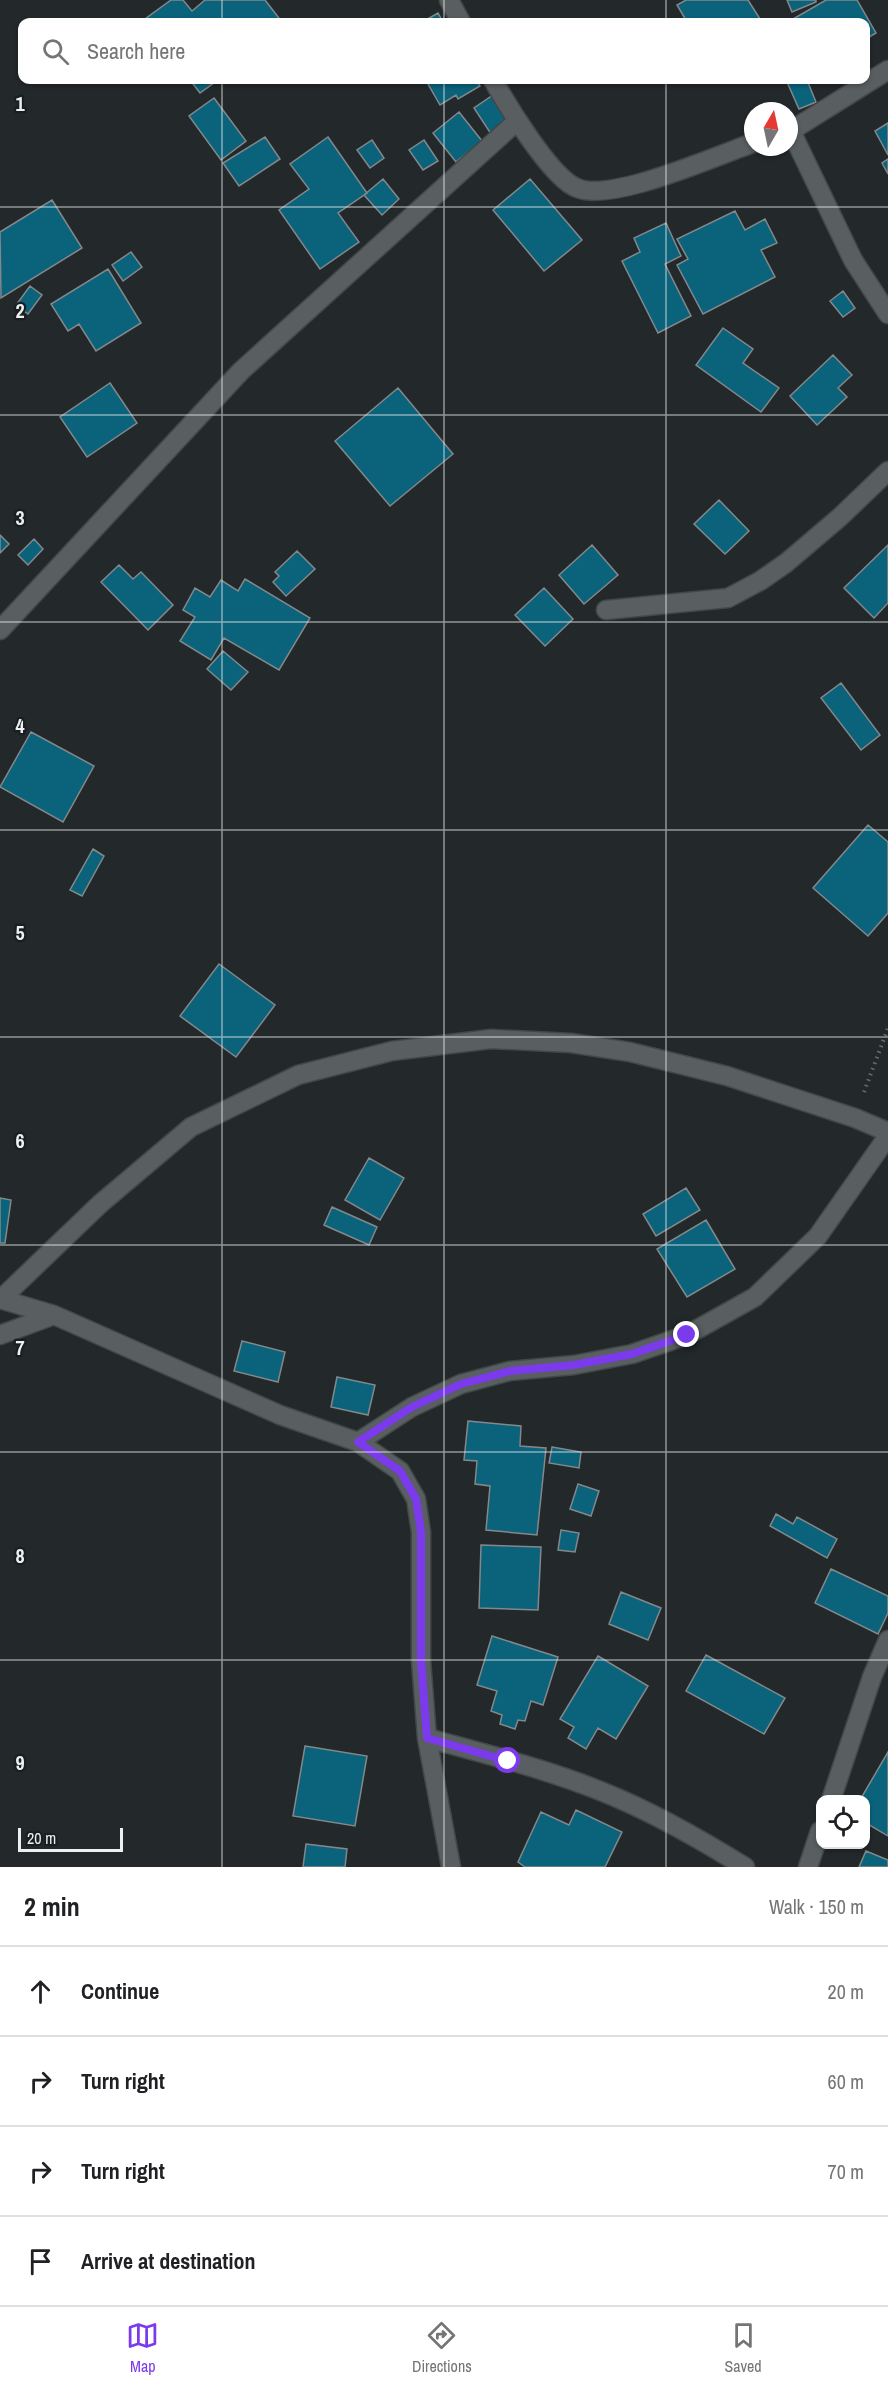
<!DOCTYPE html>
<html lang="en">
<head>
<meta charset="utf-8">
<style>
  :root { --surface:#fff; --page:#f2f2f2; --text:#202124; --muted:#757577; --line:#e0e0e0; --accent:#7c3aed }
  body { margin:0; font-family:"Archivo Narrow",sans-serif; background:var(--page); color:var(--text) }
  .controls { position:absolute; right:18px; bottom:18px; display:grid; overflow:hidden; border-radius:12px; box-shadow:0 2px 4px #0004 }
  .controls button { width:54px; height:54px; display:grid; place-items:center; padding:0; border:0; border-bottom:2px solid var(--line); background:var(--surface); color:var(--text); font:30px sans-serif }
  .compass { position:absolute; left:744px; top:102px; width:54px; height:54px; border-radius:50%; background:var(--surface); box-shadow:0 2px 4px #0004; rotate:9deg }
  .scale { position:absolute; left:18px; bottom:15px; width:105px; box-sizing:border-box; padding-left:6px; border:3px solid #edf0f1; border-top:0; font-size:16px; line-height:21px; white-space:nowrap; color:#edf0f1; -webkit-text-stroke:4px #1a1e20; paint-order:stroke }
  .stop { position:absolute; width:18px; height:18px; margin:-14px; border:4px solid #7c3aed; border-radius:50%; background:#fff }
  .stop.end { background:#7c3aed; border-color:#fff; box-shadow:0 2px 6px #0008 }
  .list { margin:0; padding:0; list-style:none }
  h2 { display:flex; justify-content:space-between; align-items:center; height:78px; margin:0; padding:0 24px; font-size:26px }
  h2 small { font-size:20px; font-weight:400; color:var(--muted) }
  .list li { display:grid; grid-template-columns:39px 1fr auto; gap:18px; align-items:center; box-sizing:border-box; height:90px; padding:0 24px; border-top:2px solid var(--line) }
  .list b { display:block; font-size:22px; white-space:nowrap }
  .list em { font-size:20px; font-style:normal; color:var(--muted) }
  .icon { flex:none; width:33px; height:33px; fill:none; stroke:currentColor; stroke-width:2; stroke-linecap:round; stroke-linejoin:round }
  .map { position:relative; flex:none; width:888px; height:1867px; overflow:hidden }
  .search { position:absolute; background:var(--surface); box-shadow:0 2px 4px #0004; left:18px; right:18px; top:18px; height:66px; display:flex; align-items:center; gap:15px; box-sizing:border-box; padding:0 21px; border-radius:12px; color:var(--muted); font-size:22px }
  .sheet { height:438px; background:var(--surface) }
  nav { display:flex; justify-content:space-around; align-items:center; box-sizing:border-box; height:84px; border-top:2px solid var(--line); background:var(--surface); font-size:16px; color:var(--muted) }
  nav a { display:grid; justify-items:center; gap:3px }
  nav .on { color:var(--accent) }
  .map>svg:first-child { display:block }
  .building { fill:#0b627b; stroke:#83888b; stroke-width:1.5 }
  .lines { fill:none; stroke-linecap:round; stroke-linejoin:round }
  .street-casing { stroke:#434748; stroke-width:21 }
  .path { stroke:#686d6e; stroke-width:4; stroke-dasharray:1.5 4.5; stroke-linecap:butt }
  .street { stroke:#595f61; stroke-width:18 }
  .route { stroke:#7c3aed; stroke-width:8 }
  .grid { fill:none; stroke:#edf0f1; stroke-width:1.5; stroke-opacity:0.55 }
  .grid-label { font-size:20px; text-anchor:middle; font-weight:bold; fill:#edf0f1; stroke:#1a1e20; stroke-width:4.5; stroke-linejoin:round; paint-order:stroke }
</style>
</head>
<body>
<div class="map">
<svg width="888" height="1867" viewBox="0 0 888 1867">
  <rect width="100%" height="100%" fill="#23282a"/>
  <!-- building -->
  <path class="building" d="M171,0h12l9,11 13,-11h60l17,22h-135l-2,-3z
    M686,0h62l14,22h-75l-10,-17z
    M787,0h29v2l-24,10z
    M826,0h31l19,33 -10,6v-17h-71l-2,-3z
    M438,13l5,9h-21z
    M190,80h28l-18,13z
    M436,80h40l4,6 -22,13 -2,-4 -16,10 -12,-21z
    M793,80h14l9,22 -17,7 -12,-27z
    M493,95l17,25 -19,14 -17,-26z
    M214,98l32,43 -25,19 -32,-44z
    M459,112l23,29 -26,21 -23,-29z
    M888,123v32l-13,-24z
    M265,137l15,22 -41,27 -16,-23z
    M328,137l39,56 -29,20 21,29 -39,27 -41,-59 30,-21 -19,-25z
    M372,140l12,18 -14,10 -13,-18z
    M424,140l14,21 -15,9 -14,-20z
    M888,159v15l-6,-11z
    M383,179l16,20 -17,16 -18,-20z
    M530,179l52,61 -38,31 -51,-61z
    M52,200l30,48 -81,50 -1,-66z
    M735,211l10,19 20,-11 12,24 -16,7 14,27 -72,37 -26,-49 11,-6 -11,-20z
    M666,223l15,33 -16,8 26,52 -33,17 -36,-72 18,-9 -6,-14z
    M131,252l11,15 -19,14 -11,-16z
    M108,269l33,54 -45,28 -17,-27 -11,7 -17,-27z
    M30,286l12,9 -14,19 -12,-9z
    M843,291l12,17 -12,9 -13,-16z
    M723,328l30,21 -10,14 36,25 -18,24 -65,-47z
    M833,355l19,20 -14,13 9,9 -30,28 -27,-29z
    M110,383l27,40 -50,34 -27,-40z
    M398,388l55,66 -63,52 -55,-65z
    M719,500l30,31 -24,23 -31,-30z
    M0,535l9,9 -9,9z
    M34,539l9,10 -15,16 -10,-10z
    M592,545l26,30 -34,29 -25,-29z
    M888,545v58l-14,15 -30,-30z
    M297,551l18,18 -29,27 -13,-14 6,-6 -4,-4z
    M119,565l14,14 8,-7 32,33 -25,25 -47,-48z
    M245,579l65,39 -31,52 -55,-32 -13,22 -31,-19 15,-24 -12,-7 12,-22 15,9 11,-17 17,11z
    M544,588l29,31 -28,27 -30,-31z
    M223,651l25,21 -17,18 -24,-21z
    M841,683l39,52 -19,15 -40,-52z
    M31,732l63,34 -31,56 -63,-35z
    M868,825l20,17v71l-20,23 -55,-48z
    M93,849l11,7 -22,40 -12,-6z
    M219,964l56,41 -39,52 -56,-41z
    M369,1158l35,20 -24,42 -35,-20z
    M686,1188l14,22 -44,26 -13,-22z
    M0,1198l11,2 -6,43h-5z
    M332,1207l45,20 -8,18 -45,-20z
    M706,1220l29,49 -48,28 -30,-48z
    M242,1341l43,11 -7,30 -44,-11z
    M337,1377l38,8 -7,30 -37,-8z
    M468,1421l53,5 -1,20 26,2 -9,87 -51,-5 4,-44 -15,-2 2,-23 -13,-1z
    M552,1447l29,5 -2,16 -30,-5z
    M578,1484l21,7 -8,25 -21,-7z
    M776,1514l17,10 4,-7 40,22 -10,19 -57,-32z
    M561,1530l18,3 -4,19 -17,-2z
    M481,1545l60,2 -3,63 -59,-2z
    M831,1569l57,27v17l-10,21 -63,-31z
    M621,1592l40,16 -13,32 -39,-16z
    M492,1636l66,21 -15,48 -12,-4 -6,20 -7,-1 -3,9 -15,-5 2,-9 -11,-4 6,-20 -20,-6z
    M706,1655l79,43 -21,36 -78,-43z
    M598,1656l50,30 -32,53 -18,-11 -12,21 -18,-11 6,-11 -14,-8z
    M305,1746l62,10 -12,70 -62,-10z
    M888,1752v84l-22,-13v-23h-6z
    M576,1810l46,22 -17,35h-80l-7,-5 23,-50 28,13z
    M306,1844l41,5 -2,18h-42z
    M866,1851l22,9v7h-29z"/>
  <g class="lines">
    <defs>
      <path id="street" d="M449,0l12,22
        M493,80c14,25 58,98 84,108 34,15 138,-32 176,-45
        M791,131l62,129 35,54
        M789,132l99,-62
        M606,610l122,-12 32,-17 26,-18 54,-46 48,-46
        M0,630l241,-259 276,-250
        M0,1299l54,16 226,100 78,27 42,29 16,28 5,33v128l6,78 24,129
        M1,1299l99,-95 91,-77 107,-52 94,-24 99,-12 80,4 59,9 97,24 128,42 33,14
        M0,1335l54,-20
        M358,1442l54,-35 49,-23 49,-13 64,-6 58,-11 55,-19 68,-38 63,-61 70,-100
        M427,1738c59,16 119,31 176,54 50,20 97,47 142,75
        M831,1800l41,-123 16,-37
        M808,1867l12,-36"/>
    </defs>
    <!-- street casing -->
    <use href="#street" class="street-casing"/>
    <!-- path -->
    <path class="path" d="M864,1092l24,-64"/>
    <!-- street -->
    <use href="#street" class="street"/>
  </g>
  <g class="lines">
    <!-- route -->
    <path class="route" d="M508,1761l-81,-23 -6,-78v-128l-5,-33 -16,-28 -42,-29 54,-35 49,-23 49,-13 64,-6 58,-11 55,-19"/>
  </g>
  <!-- grid -->
  <path class="grid" d="M222,0v22M444,0v22M666,0v22M222,80v1787M444,80v1787M666,80v1787M0,207h888M0,415h888M0,622h888M0,830h888M0,1037h888M0,1245h888M0,1452h888M0,1660h888"/>
  <g class="grid-label">
    <text x="20" y="111">1</text>
    <text x="20" y="318">2</text>
    <text x="20" y="525">3</text>
    <text x="20" y="733">4</text>
    <text x="20" y="940">5</text>
    <text x="20" y="1148">6</text>
    <text x="20" y="1355">7</text>
    <text x="20" y="1563">8</text>
    <text x="20" y="1770">9</text>
  </g>
</svg>
<div class="controls">
<button><svg class="icon" aria-label="locate" viewBox="0 0 24 24"><circle cx="12" cy="12" r="6"/><path d="M12 2v4M12 18v4M2 12h4M18 12h4"/></svg></button>
</div>
<svg class="compass" viewBox="-18 -18 36 36"><path d="M0-13l5 13h-10z" fill="#e53935"/><path d="M0 13l5-13h-10z" fill="#757577"/></svg>
<div class="scale">20 m</div>
<div class="stop" style="left:508px;top:1761px"></div>
<div class="stop end" style="left:687px;top:1335px"></div>
<div class="search"><svg class="icon" aria-label="search" viewBox="0 0 24 24"><circle cx="10" cy="10" r="6"/><path d="M15 15l6 6"/></svg>Search here</div>
</div>
<section class="sheet">
<h2>2 min<small>Walk · 150 m</small></h2>
<ul class="list">
<li><svg class="icon" aria-label="ahead" viewBox="0 0 24 24"><path d="M12 20V5M6 11l6-6 6 6"/></svg><div><b>Continue</b></div><em>20 m</em></li>
<li><svg class="icon" aria-label="right" viewBox="0 0 24 24"><path d="M7 20v-9h11M14 6l5 5-5 5"/></svg><div><b>Turn right</b></div><em>60 m</em></li>
<li><svg class="icon" aria-label="right" viewBox="0 0 24 24"><path d="M7 20v-9h11M14 6l5 5-5 5"/></svg><div><b>Turn right</b></div><em>70 m</em></li>
<li><svg class="icon" aria-label="arrive" viewBox="0 0 24 24"><path d="M6 21V4h12l-3 4 3 4H6"/></svg><div><b>Arrive at destination</b></div></li>
</ul>
</section>
<nav>
<a class="on"><svg class="icon" aria-label="map" viewBox="0 0 24 24"><path d="M3 6l6-2 6 2 6-2v14l-6 2-6-2-6 2zM9 4v14M15 6v14"/></svg>Map</a>
<a><svg class="icon" aria-label="directions" viewBox="0 0 24 24"><path d="M12 3l9 9-9 9-9-9zM9 14v-3h6M13 9l2 2-2 2"/></svg>Directions</a>
<a><svg class="icon" aria-label="saved" viewBox="0 0 24 24"><path d="M7 4h10v16l-5-4-5 4z"/></svg>Saved</a>
</nav>
</body>
</html>
